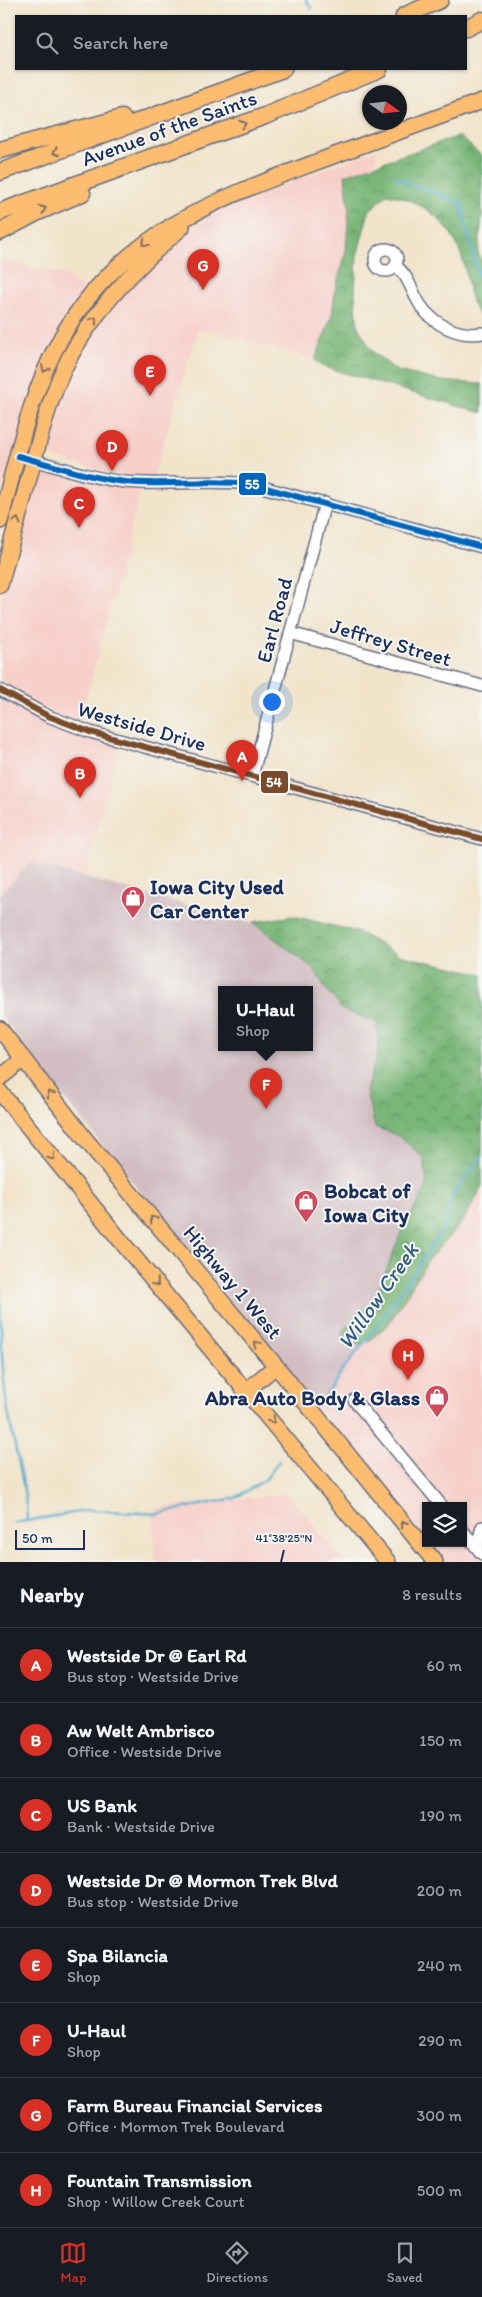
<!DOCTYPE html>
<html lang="en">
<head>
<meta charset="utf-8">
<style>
  :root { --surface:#171b24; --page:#20242c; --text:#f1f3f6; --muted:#9ea1a6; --line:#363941; --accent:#d93025 }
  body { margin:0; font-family:Itim,sans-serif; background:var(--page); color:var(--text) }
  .controls { position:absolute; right:15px; bottom:15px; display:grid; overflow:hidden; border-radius:0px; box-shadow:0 1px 4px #0004 }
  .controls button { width:45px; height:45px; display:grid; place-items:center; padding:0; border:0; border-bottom:1px solid var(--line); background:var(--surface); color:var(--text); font:25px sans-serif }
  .compass { position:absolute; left:362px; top:85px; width:45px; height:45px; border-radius:50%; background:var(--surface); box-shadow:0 1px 4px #0004; rotate:104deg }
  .scale { position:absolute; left:15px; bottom:12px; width:70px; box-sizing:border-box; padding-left:5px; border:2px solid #1b2f5e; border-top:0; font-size:14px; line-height:18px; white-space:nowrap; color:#1b2f5e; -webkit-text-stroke:4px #f6f6f2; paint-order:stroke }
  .you { position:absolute; left:271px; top:701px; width:18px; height:18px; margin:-12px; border:4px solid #fff; border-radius:50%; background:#1a73e8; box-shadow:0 0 0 8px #1a73e833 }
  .badge { display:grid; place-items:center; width:32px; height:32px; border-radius:50%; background:var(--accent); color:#fff; font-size:16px; font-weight:700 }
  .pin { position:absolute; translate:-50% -41px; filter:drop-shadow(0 1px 2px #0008) }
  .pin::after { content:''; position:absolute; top:26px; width:18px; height:15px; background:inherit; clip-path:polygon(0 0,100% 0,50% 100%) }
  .popup { position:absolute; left:218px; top:986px; width:95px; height:65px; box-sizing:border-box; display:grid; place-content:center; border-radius:0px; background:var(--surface); filter:drop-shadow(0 1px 4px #0005); font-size:16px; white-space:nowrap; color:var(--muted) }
  .popup b { font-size:19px; color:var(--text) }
  .popup::after { content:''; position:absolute; left:50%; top:100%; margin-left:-10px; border:10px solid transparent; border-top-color:var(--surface) }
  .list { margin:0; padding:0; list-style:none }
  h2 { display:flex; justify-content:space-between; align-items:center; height:65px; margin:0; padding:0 20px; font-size:21px }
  h2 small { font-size:16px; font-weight:400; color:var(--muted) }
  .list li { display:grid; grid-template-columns:32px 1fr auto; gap:15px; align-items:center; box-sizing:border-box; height:75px; padding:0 20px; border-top:1px solid var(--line) }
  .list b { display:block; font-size:19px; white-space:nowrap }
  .list p { margin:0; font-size:16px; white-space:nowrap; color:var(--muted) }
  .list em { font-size:16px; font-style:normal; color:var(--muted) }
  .icon { flex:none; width:28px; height:28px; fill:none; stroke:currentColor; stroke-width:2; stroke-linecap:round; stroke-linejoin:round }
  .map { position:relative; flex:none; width:482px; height:1562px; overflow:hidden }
  .search { position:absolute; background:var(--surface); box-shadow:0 1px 4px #0004; left:15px; right:15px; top:15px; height:55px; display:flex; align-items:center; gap:12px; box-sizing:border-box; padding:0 18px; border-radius:0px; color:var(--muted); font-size:19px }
  .sheet { height:665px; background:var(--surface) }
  nav { display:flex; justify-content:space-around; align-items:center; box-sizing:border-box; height:70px; border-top:1px solid var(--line); background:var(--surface); font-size:14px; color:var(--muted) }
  nav a { display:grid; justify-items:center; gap:2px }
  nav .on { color:var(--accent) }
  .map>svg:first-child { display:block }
  .built { fill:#f7d0ca }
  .industrial { fill:#d2bec2; fill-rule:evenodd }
  .forest { fill:url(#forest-crowns); stroke:#4a726a }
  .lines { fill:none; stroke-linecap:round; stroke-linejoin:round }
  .stream { stroke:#55add2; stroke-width:2.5 }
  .minor-casing { stroke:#666e84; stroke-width:14 }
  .major-casing { stroke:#666e84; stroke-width:18 }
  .highway-casing { stroke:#666e84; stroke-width:19 }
  .minor { stroke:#fff; stroke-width:11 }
  .major { stroke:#fcbd6f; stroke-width:15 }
  .highway { stroke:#fcbd6f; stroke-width:16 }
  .bus-1-casing { stroke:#f6f6f2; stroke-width:10 }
  .bus-2-casing { stroke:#f6f6f2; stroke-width:10 }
  .bus-1 { stroke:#0065bd; stroke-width:6 }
  .bus-2 { stroke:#7a4b2a; stroke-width:6 }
  .oneway { stroke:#806f66 }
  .ticks { fill:none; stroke:#1b2f5e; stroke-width:2 }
  .labels { text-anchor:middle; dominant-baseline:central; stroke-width:4; stroke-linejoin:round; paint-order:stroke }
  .street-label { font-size:21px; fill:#1b2f5e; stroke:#f6f6f2 }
  .poi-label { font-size:21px; font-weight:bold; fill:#1b2f5e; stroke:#f6f6f2; text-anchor:start }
  .water-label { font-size:22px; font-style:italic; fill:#2f5b87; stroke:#f6f6f2 }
  .ticks-label { font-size:12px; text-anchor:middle; fill:#1b2f5e; stroke:#f6f6f2; stroke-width:4; stroke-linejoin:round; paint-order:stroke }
  .line-badge { stroke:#f6f6f2; stroke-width:2 }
  .badge-label { font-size:14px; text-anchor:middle; font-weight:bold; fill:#fff }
</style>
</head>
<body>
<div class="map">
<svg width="482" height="1562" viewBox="0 0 482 1562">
  <defs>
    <pattern id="forest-crowns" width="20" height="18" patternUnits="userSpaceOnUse" patternTransform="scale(1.25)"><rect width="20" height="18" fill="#79b677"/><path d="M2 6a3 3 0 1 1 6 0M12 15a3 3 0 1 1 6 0" fill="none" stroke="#629465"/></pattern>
  </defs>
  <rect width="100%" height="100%" fill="#f6f6f2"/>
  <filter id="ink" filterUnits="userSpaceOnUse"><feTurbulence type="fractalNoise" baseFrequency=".02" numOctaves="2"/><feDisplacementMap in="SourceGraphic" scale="10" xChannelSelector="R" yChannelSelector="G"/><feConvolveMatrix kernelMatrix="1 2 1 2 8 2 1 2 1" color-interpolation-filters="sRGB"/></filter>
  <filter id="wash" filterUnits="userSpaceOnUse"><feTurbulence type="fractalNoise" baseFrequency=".0096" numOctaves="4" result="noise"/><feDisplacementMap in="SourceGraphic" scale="20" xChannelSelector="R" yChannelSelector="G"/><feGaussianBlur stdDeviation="1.12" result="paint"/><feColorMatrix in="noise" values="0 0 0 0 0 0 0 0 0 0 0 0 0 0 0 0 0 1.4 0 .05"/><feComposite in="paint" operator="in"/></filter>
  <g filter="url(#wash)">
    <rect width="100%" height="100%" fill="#f1e4cb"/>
    <!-- built -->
    <path class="built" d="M378,149l-56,212 -124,-33 -45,150 -40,-4 -60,-17 -5,-4 -4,-6 21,-70 33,-57 69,-76 34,-24 24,-13z
      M0,260l64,15 22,16 -86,207z
      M48,472l43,10 50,7 -61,233 -27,-9 -53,-32v-80l37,-125z
      M0,699l65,31 54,16 -34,131 -55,-14 -30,31z
      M482,1171v391h-37l-16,-19h34v-37h-37v33l-108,-131 139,-207z
      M287,1494l59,68h-191l-2,-54z"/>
    <!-- industrial -->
    <path class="industrial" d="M30,863l452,121 -25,217 -139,207 -246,-300 -72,-94v-120zM222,990h88v58h-88z"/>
    <!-- forest -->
    <path class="forest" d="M459,136l23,20v61l-4,36 4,9v53l-2,1c-13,-17 -11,-35 -17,-55 -10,-37 -39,-61 -76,-67l-18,17 -12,45 -2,37 3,34 14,24 25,20 44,10 41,3v29l-161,-47 -6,-6 17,-45 3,-24 11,-40 3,-43 -4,-33z
      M294,916l64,16 41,23 83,19v213l-18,33 -35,39 -41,66 -18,15 -10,4 -12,1 -6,-13 33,-32 25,-65 27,-49 -3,-28 -25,-22 -24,-9 -9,-36 13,-42 -2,-26 -34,-13 -15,-18 -15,-24 -60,-46z"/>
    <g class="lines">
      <!-- stream -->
      <path class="stream" d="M306,0l6,9
        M396,178l65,25 21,89
        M0,1288c1,41 1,83 8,123 6,37 18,72 19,110
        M324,1400l18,-29 39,-50 64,-95 7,-30 30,-39
        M15,1523l75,-13 66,4 79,-16 31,-19 13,-18"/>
    </g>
  </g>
  <g filter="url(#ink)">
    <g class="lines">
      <defs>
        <path id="minor" d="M375 260a11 11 0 1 1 22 0a11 11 0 1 1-22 0Z
          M396,266c13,10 16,27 25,40 13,19 38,31 61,27
          M18,456c35,9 71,22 107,26 42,4 84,-3 126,2l231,63
          M290,633l192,53
          M0,690l48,26 42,16 392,107
          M252,776l73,-273
          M354,1400l88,106
          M463,1531l19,23
          M477,1547l5,-20"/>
        <path id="major" d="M0,521c17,-62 29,-126 61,-183 58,-103 153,-138 258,-177 54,-20 108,-40 163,-60
          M0,585c11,-41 22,-81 33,-122 11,-40 21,-81 43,-117 28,-47 66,-84 106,-119
          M0,1029l86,111 190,226 159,196
          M0,1078l23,-19
          M0,1092l125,154 263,316
          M247,1390l29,-24"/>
        <path id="highway" d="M404,16l36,-16
          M466,28l16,-8
          M0,150l122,-32
          M0,172l283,-103
          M0,212l265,-96 114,-47
          M0,232l36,-19 46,-20"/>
      </defs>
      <!-- minor casing -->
      <use href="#minor" class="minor-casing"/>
      <!-- major casing -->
      <use href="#major" class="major-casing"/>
      <!-- highway casing -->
      <use href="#highway" class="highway-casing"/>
      <!-- minor -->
      <use href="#minor" class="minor"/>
      <!-- major -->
      <use href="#major" class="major"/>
      <!-- highway -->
      <use href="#highway" class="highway"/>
      <defs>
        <path id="bus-1" d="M18,456c35,9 71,22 107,26 42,4 84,-3 126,2l231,63"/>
        <path id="bus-2" d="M0,690l48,26 42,16 392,107"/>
      </defs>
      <!-- bus-1 casing -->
      <use href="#bus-1" class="bus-1-casing"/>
      <!-- bus-2 casing -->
      <use href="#bus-2" class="bus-2-casing"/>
      <!-- bus-1 -->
      <use href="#bus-1" class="bus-1"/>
      <!-- bus-2 -->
      <use href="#bus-2" class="bus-2"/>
    </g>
    <!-- one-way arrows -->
    <defs><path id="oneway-chevron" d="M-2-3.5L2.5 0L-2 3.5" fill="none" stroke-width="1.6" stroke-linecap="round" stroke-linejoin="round" transform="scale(1.25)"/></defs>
    <g class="oneway">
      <use href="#oneway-chevron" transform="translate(243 124) rotate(-20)"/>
      <use href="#oneway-chevron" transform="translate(56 152) rotate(160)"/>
      <use href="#oneway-chevron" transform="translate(43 209) rotate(-23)"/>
      <use href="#oneway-chevron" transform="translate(145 243) rotate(142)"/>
      <use href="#oneway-chevron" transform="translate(94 320) rotate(-53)"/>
      <use href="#oneway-chevron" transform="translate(45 369) rotate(114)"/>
      <use href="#oneway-chevron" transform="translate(17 521) rotate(-75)"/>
      <use href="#oneway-chevron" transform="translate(50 1094) rotate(-128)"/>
      <use href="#oneway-chevron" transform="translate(52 1157) rotate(51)"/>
      <use href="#oneway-chevron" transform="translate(153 1219) rotate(-130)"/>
      <use href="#oneway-chevron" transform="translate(156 1283) rotate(50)"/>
      <use href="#oneway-chevron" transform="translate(257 1344) rotate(-130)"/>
      <use href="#oneway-chevron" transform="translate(272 1420) rotate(51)"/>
      <use href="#oneway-chevron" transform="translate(404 1524) rotate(-129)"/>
    </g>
  </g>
  <!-- ticks -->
  <path class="ticks" d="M281,1562l3,-12"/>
  <!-- icons -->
  <defs>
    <symbol id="shop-pin" viewBox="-11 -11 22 30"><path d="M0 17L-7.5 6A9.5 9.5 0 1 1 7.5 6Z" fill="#d1495b" stroke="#f6f6f2"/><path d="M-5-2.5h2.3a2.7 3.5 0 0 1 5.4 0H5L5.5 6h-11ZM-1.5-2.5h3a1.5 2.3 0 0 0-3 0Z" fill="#fff"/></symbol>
  </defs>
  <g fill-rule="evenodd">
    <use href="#shop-pin" x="119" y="884" width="28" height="38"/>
    <use href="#shop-pin" x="292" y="1188" width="28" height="38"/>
    <use href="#shop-pin" x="423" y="1383" width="28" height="38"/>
  </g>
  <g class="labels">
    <!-- street labels -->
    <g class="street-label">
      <text transform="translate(169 128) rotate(-20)">Avenue of the Saints</text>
      <text transform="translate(274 620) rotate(-75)">Earl Road</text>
      <text transform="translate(391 642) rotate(16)">Jeffrey Street</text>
      <text transform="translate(142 726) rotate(16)">Westside Drive</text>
      <text transform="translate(233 1282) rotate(50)">Highway 1 West</text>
    </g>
    <!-- poi labels -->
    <g class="poi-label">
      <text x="150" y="886">Iowa City Used<tspan x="150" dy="24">Car Center</tspan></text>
      <text x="324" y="1190">Bobcat of<tspan x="324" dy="24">Iowa City</tspan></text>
      <text x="420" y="1397" text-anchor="end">Abra Auto Body &amp; Glass</text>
    </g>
    <!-- water labels -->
    <g class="water-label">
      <text transform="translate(378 1296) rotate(-55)">Willow Creek</text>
    </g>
  </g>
  <g class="ticks-label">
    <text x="284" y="1542">41°38'25"N</text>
  </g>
  <g class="line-badge">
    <rect x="238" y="472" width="29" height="24" rx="5" fill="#0065bd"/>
    <rect x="260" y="770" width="29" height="24" rx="5" fill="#7a4b2a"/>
  </g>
  <g class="badge-label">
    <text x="252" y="489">55</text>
    <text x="274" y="787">54</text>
  </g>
</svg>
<div class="controls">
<button><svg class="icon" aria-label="layers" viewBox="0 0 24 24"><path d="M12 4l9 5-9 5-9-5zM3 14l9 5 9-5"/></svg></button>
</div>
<svg class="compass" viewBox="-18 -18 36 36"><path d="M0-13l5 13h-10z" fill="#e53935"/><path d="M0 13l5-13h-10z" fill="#9ea1a6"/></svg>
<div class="scale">50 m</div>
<div class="you"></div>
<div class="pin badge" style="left:242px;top:781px">A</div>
<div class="pin badge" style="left:80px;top:798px">B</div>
<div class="pin badge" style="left:79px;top:528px">C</div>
<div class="pin badge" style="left:112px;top:471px">D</div>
<div class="pin badge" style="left:150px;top:396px">E</div>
<div class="pin badge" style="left:266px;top:1109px">F</div>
<div class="popup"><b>U-Haul</b>Shop</div>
<div class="pin badge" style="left:203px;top:290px">G</div>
<div class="pin badge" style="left:408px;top:1380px">H</div>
<div class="search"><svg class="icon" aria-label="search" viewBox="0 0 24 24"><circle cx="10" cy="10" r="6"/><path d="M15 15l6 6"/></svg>Search here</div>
</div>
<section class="sheet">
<h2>Nearby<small>8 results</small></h2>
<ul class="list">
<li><span class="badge">A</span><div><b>Westside Dr @ Earl Rd</b><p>Bus stop · Westside Drive</p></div><em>60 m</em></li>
<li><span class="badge">B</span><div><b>Aw Welt Ambrisco</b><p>Office · Westside Drive</p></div><em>150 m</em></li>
<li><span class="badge">C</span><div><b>US Bank</b><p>Bank · Westside Drive</p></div><em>190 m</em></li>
<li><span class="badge">D</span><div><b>Westside Dr @ Mormon Trek Blvd</b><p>Bus stop · Westside Drive</p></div><em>200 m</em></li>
<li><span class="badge">E</span><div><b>Spa Bilancia</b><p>Shop</p></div><em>240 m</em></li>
<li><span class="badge">F</span><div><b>U-Haul</b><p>Shop</p></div><em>290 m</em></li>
<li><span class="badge">G</span><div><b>Farm Bureau Financial Services</b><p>Office · Mormon Trek Boulevard</p></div><em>300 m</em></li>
<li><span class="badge">H</span><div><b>Fountain Transmission</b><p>Shop · Willow Creek Court</p></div><em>500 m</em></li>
</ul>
</section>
<nav>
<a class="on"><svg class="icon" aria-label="map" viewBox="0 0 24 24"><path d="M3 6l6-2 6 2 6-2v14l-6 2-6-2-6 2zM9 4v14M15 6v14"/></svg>Map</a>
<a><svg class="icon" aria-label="directions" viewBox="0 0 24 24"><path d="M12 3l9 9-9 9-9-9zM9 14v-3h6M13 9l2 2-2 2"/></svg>Directions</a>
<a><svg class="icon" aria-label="saved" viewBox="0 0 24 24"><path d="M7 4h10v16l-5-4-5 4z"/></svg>Saved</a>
</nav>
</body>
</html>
